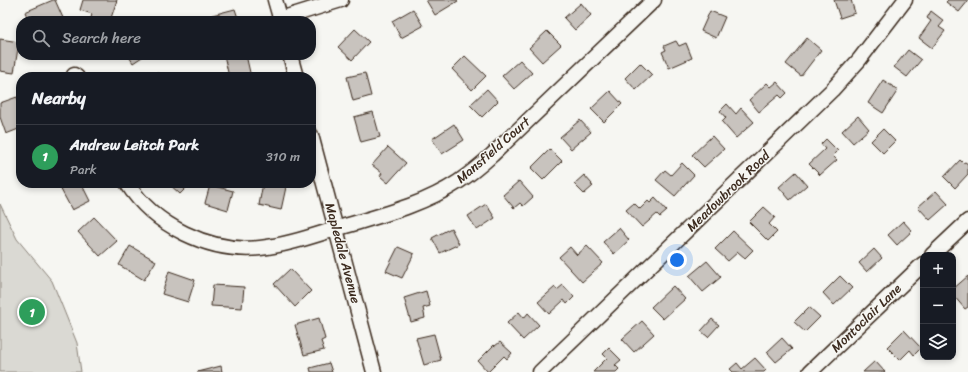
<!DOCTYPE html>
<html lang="en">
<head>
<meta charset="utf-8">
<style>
  :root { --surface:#171b24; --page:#20242c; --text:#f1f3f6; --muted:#9ea1a6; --line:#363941; --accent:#1a73e8 }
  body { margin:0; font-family:Sriracha,sans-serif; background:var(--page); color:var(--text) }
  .controls { position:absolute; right:12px; bottom:12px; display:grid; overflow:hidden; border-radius:8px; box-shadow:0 2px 6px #0003 }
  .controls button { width:36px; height:36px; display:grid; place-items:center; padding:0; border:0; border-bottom:1px solid var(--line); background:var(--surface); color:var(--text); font:20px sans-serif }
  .you { position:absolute; left:677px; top:260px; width:14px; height:14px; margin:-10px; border:3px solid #fff; border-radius:50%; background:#1a73e8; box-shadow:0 0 0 6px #1a73e833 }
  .badge { display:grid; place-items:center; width:26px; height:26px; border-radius:50%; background:var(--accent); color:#fff; font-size:13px; font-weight:700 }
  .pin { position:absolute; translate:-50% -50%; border:2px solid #fff; box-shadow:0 1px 4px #0006 }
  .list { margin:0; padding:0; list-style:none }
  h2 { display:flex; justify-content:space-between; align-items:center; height:52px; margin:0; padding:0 16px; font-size:17px }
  h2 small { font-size:13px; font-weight:400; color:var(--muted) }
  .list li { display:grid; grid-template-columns:26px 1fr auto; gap:12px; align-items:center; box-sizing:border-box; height:64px; padding:0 16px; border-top:1px solid var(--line) }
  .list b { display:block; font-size:15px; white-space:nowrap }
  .list p { margin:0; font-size:13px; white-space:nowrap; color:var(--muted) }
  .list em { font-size:13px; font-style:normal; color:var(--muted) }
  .icon { flex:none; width:22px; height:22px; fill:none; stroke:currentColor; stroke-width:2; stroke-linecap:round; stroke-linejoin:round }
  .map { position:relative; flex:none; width:968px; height:372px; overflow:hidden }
  .search { position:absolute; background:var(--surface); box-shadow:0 2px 6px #0003; left:16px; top:16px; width:300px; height:44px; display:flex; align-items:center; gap:10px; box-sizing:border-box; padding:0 14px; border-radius:16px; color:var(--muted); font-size:15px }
  .panel { position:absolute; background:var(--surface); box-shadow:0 2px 6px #0003; left:16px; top:72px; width:300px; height:116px; border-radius:16px }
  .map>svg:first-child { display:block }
  .green { fill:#dad9d3; stroke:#8a8278 }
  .building { fill:#c8c3be; stroke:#3b2a1e }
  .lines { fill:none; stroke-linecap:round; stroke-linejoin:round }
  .minor-casing { stroke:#3b2a1e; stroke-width:17 }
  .minor { stroke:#f6f6f2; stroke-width:14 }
  .labels { text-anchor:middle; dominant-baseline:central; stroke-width:3; stroke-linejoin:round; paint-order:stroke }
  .street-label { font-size:13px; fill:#3b2a1e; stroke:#f6f6f2 }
</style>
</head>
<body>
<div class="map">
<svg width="968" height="372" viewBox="0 0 968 372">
  <rect width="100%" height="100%" fill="#f6f6f2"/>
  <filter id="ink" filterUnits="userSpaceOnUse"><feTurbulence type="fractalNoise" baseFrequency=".025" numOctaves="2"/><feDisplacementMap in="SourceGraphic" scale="8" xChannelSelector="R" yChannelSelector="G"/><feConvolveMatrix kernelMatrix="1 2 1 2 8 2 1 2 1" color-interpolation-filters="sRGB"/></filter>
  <g filter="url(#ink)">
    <!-- green -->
    <path class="green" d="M0,204l17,35 35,42 25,62 4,29h-81z"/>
    <!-- building -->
    <path class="building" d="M53,0h2l8,18 -6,3h-28l-4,-9z
      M83,0h34l-7,21h-11l-8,-3 1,-4 -12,-4z
      M426,0h31l1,1 -23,14z
      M834,0h17l4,13 -15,5z
      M948,0h20v1l-9,11 -13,-10z
      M581,3l10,12 -16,15 -11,-12z
      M235,9l3,9 -6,1 1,2h-20l-1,-6z
      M413,9l10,17 -22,12 -9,-17z
      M710,11l15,6 -9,21 -15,-7z
      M931,11l13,10 -5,6 6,4 -13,17 -13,-10 12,-17 -4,-3z
      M355,29l14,13 -17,18 -14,-13z
      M547,31l14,14 -19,17 -13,-14z
      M807,38l14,12 -20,26 -15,-12z
      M0,39l19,3 -5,31 -14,-2z
      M676,41l3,5 7,-3 6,15 -23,10 -7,-16 4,-2 -2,-4z
      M908,50l13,10 -14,17 -13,-10z
      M128,55h17l-12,8z
      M224,55h22l5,22h-22z
      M465,56l21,20 -14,14 -20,-21z
      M520,60l12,13 -18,16 -12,-13z
      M640,63l12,12 -16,15 -11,-12z
      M158,73l1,4h-17z
      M365,73l6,23 -18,5 -6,-24z
      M883,80l15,10 -15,23 -15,-10z
      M777,82l10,11 -5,5 -3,-3 -20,17 -10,-12 18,-17 4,4z
      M487,89l11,12 -16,16 -12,-12z
      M610,91l12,13 -18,18 -13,-13z
      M17,97l4,10v4l-3,1 3,9v7l-15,6 -6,-17v-14z
      M727,104l9,10 5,-6 13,14 -18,16 -14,-16 4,-4 -6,-7z
      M373,112l7,25 -19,5 -7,-25z
      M858,116l11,13 -16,14 -11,-12z
      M580,120l11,12 -20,17 -11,-12z
      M454,124l10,16 -22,14 -10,-15z
      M883,129l12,12 -12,12 -12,-12z
      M712,136l12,13 -20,18 -12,-12z
      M826,139l12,12 -5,5 4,4 -17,15 -11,-11 16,-15 -4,-5z
      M388,147l18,16 -18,20 -8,-7 2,-3 -10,-8z
      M550,149l12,12 -19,19 -12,-12z
      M960,160l3,3 2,-1 3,2v10l-13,14 -11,-11z
      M682,163l12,12 -19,21 -19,-16 9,-10 6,5z
      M796,172l11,13 -17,15 -11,-13z
      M584,175l8,9 -1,1 2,1 -9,8 -10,-10z
      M519,181l14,16 -10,9 -3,-3 -6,5 -11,-13z
      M61,183h20l9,18 -18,9 -14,-26z
      M168,183h23l-11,11z
      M263,183l23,4 -5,23 -22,-5z
      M210,185l23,6 -5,19 -23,-7z
      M936,191l12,13 -18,16 -12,-13z
      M655,198l12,13 -7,6 -3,-3 -15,13 -16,-17 8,-7 6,6 8,-8 2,2z
      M486,204l9,14 -18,12 -9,-14z
      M764,207l11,10 -6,7 8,8 -9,9 -19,-19z
      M94,217l23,24 -17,15 -22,-24z
      M903,221l9,10 -15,14 -9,-10z
      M451,228l8,16 -19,9 -8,-15z
      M619,228l10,12 -15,14 -11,-12z
      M733,231l20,19 -8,8 -7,-6 -10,9 -13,-12z
      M130,246l26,15 -12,19 -25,-15z
      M587,246l16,17 -21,19 -23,-25 11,-10 7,8z
      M398,247l16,7 -12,24 -16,-7z
      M874,249l8,9 -15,14 -8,-9z
      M707,261l14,16 -18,15 -14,-16z
      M290,269l21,22 -16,16 -21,-23z
      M169,271l26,9 -7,22 -26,-8z
      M840,276l12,12 -18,17 -11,-12z
      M968,276v31l-3,2 -12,-14v-6z
      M213,285l31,2 -2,21 -31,-2z
      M563,285l11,12 -7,7 -3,-4 -15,14 -11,-12 17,-15 2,3z
      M673,286l12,13 -22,20 -12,-12z
      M426,291l4,15 -7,2 2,10 -14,4 -7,-24z
      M809,307l11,10 -15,15 -11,-10z
      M519,312l5,6 4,-5 11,12 -16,15 -16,-17z
      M319,318l6,21 -4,2 3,9 -20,5 -9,-30z
      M712,319l7,6 -11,12 -7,-6z
      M642,321l12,13 -20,18 -12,-13z
      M904,330l17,18 -7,7 -4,-5 -10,10 -13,-13z
      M434,334l7,26 -17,5 -8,-27z
      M782,338l10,11 -16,13 -9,-10z
      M500,342l12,11 -5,6 -3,-3 -16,16 -10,-11 16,-16 1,1z
      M609,348l12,12 -6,5 4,4 -3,3h-23l14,-14 -4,-4z
      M755,358l11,12 -2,2h-31l-3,-3 7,-6 5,6z
      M875,361l10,11h-22z
      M329,363l3,9h-21l-1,-4z
      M221,366l1,6h-25z"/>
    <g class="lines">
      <defs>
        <path id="minor" d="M275,0l6,21
          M280,19l61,-19
          M290,55l6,22
          M74,75l3,2
          M311,135l63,237
          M127,183c27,43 83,70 133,65 28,-3 55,-13 82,-21 40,-12 81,-22 116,-45 12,-8 23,-17 34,-27l162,-155
          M932,255l36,-34
          M540,372l292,-282 27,-30 46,-60
          M810,372l113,-108"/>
      </defs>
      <!-- minor casing -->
      <use href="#minor" class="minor-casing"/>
      <!-- minor -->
      <use href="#minor" class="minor"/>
    </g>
  </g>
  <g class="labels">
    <!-- street labels -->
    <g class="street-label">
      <text transform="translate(493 150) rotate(-41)">Mansfield Court</text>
      <text transform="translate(728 191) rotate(-44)">Meadowbrook Road</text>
      <text transform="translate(343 253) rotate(75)">Mapledale Avenue</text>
      <text transform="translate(866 318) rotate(-44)">Montoclair Lane</text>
    </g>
  </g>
</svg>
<div class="controls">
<button>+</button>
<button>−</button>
<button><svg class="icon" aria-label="layers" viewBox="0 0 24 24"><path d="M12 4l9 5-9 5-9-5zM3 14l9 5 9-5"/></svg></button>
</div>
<div class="you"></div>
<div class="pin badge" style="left:32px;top:312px;background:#2e9e5b">1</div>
<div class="search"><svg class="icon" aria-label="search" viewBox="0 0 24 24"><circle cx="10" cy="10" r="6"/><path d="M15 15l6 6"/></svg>Search here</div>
<section class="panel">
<h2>Nearby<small></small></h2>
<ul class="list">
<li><span class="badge" style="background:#2e9e5b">1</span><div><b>Andrew Leitch Park</b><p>Park</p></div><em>310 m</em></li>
</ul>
</section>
</div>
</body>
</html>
